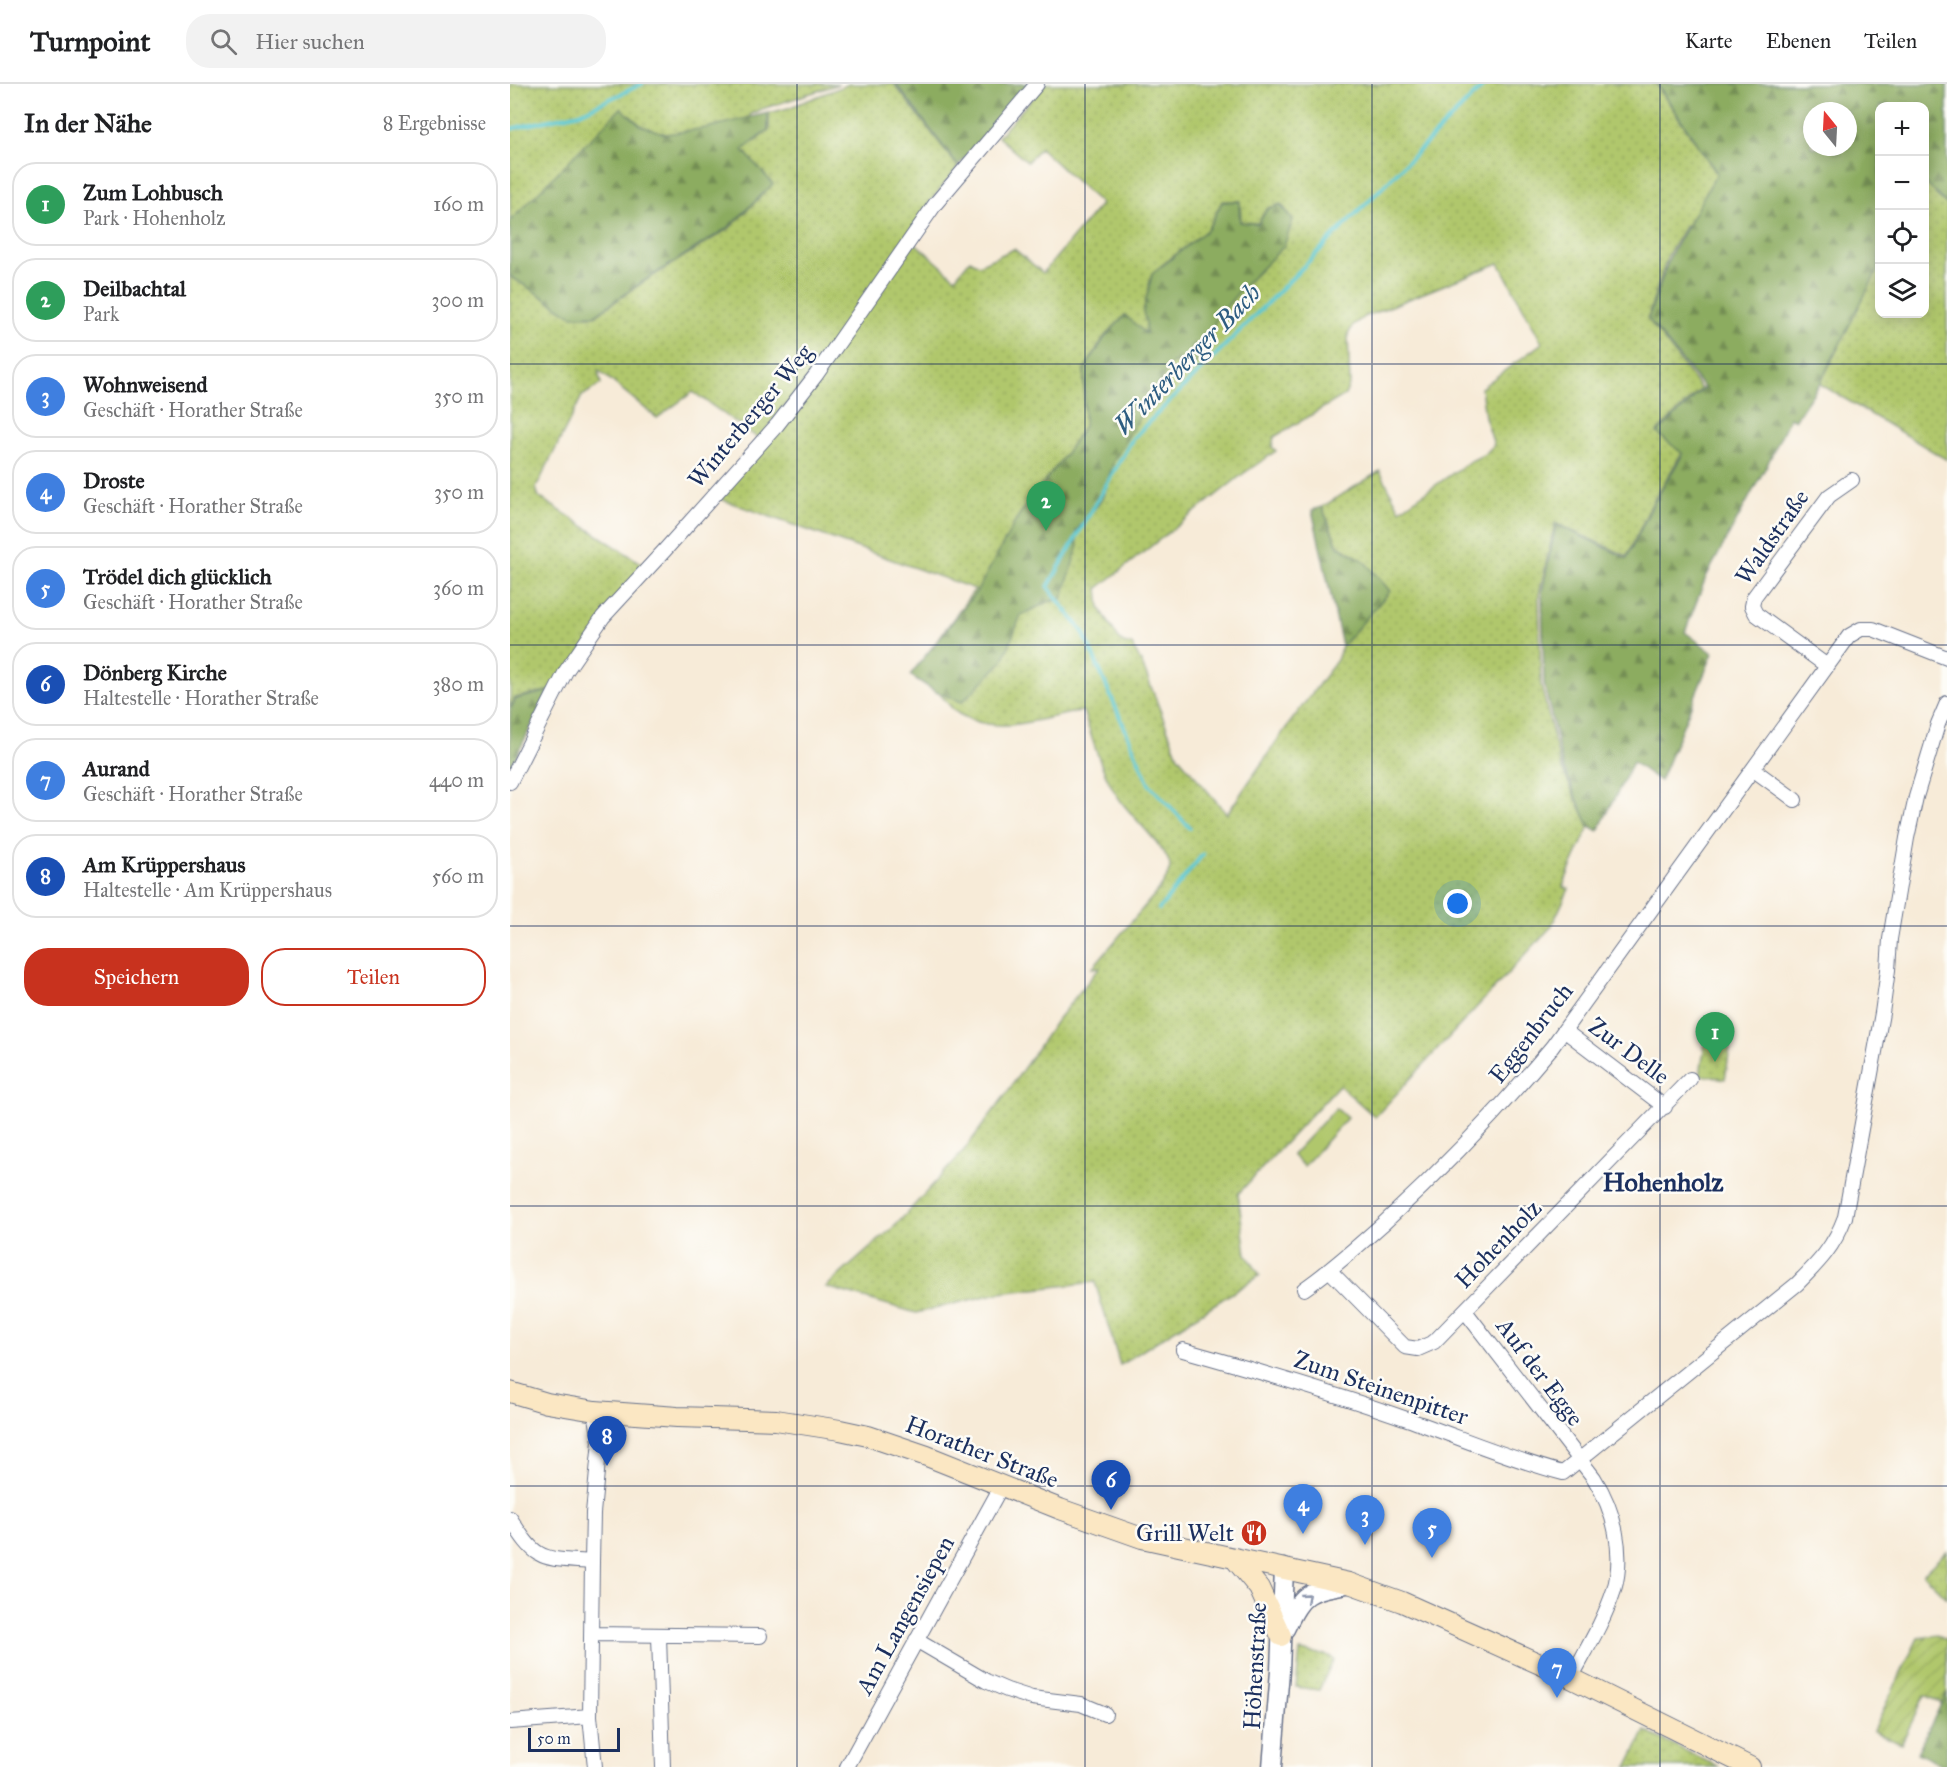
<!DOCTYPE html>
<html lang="de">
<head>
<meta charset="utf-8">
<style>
  :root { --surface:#fff; --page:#f2f2f2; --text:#202124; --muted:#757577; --line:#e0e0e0; --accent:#c8321e }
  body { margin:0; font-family:"IM FELL Great Primer",serif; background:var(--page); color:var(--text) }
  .controls { position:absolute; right:18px; top:18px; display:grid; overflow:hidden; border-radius:12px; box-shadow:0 3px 15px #0003 }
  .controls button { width:54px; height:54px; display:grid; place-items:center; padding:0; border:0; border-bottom:2px solid var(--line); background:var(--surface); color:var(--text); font:30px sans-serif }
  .compass { position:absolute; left:1293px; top:18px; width:54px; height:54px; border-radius:50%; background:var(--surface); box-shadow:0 3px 15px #0003; rotate:342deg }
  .scale { position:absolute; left:18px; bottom:15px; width:92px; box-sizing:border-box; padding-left:6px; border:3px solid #1b2f5e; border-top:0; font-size:16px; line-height:21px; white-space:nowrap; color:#1b2f5e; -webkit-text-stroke:4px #fdfcf7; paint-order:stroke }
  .you { position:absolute; left:948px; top:820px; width:21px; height:21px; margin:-15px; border:4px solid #fff; border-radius:50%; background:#1a73e8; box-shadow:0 0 0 9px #1a73e833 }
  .badge { display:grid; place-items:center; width:39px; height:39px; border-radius:50%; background:var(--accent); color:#fff; font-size:20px; font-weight:700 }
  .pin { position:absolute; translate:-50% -50px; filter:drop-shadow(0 2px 3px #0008) }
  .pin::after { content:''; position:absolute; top:32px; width:21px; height:18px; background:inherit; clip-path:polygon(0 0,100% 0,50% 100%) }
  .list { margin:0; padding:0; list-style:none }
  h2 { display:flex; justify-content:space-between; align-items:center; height:78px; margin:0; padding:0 24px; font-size:26px }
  h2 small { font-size:20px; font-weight:400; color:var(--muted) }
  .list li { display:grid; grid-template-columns:39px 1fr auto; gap:18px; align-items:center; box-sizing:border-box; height:84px; margin:0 12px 12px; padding:0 12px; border:2px solid var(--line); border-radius:24px }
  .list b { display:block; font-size:22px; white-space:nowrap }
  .list p { margin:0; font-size:20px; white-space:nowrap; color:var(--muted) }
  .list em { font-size:20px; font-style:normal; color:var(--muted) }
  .actions { display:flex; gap:12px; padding:18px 24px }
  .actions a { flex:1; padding:14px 0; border:2px solid var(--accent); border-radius:24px; text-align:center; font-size:21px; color:var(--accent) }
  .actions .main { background:var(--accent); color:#fff }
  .icon { flex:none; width:33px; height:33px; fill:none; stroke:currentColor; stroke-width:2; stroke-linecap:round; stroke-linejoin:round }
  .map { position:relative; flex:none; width:1437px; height:1683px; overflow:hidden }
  header { display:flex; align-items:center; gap:36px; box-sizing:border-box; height:84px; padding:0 30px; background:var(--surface); border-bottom:2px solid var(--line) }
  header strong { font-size:28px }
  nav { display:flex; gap:33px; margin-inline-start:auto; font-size:21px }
  .search { width:420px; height:54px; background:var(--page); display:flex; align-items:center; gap:15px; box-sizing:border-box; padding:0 21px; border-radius:24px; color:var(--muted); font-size:22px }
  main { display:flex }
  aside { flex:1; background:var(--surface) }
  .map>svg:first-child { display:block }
  .grass { fill:url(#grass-dots); stroke:#667b65; stroke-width:1.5; fill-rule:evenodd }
  .forest { fill:url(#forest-firs); stroke:#546e5f; stroke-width:1.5; fill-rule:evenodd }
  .garden { fill:url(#garden-furrows); stroke:#667b65; stroke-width:1.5 }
  .pitch { fill:#b0c76c; stroke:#667b65; stroke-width:1.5 }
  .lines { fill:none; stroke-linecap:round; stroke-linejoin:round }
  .stream { stroke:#5bc8d2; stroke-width:4 }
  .minor-casing { stroke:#687189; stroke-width:16 }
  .tertiary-casing { stroke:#687189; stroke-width:21 }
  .secondary-casing { stroke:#687189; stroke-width:22 }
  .minor { stroke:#fff; stroke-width:14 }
  .tertiary { stroke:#fff; stroke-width:18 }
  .secondary { stroke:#fbe7c3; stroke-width:20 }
  .oneway { stroke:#8d97ae }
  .grid { fill:none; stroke:#1b2f5e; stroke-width:1.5; stroke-opacity:0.55 }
  .labels { text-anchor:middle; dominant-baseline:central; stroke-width:5; stroke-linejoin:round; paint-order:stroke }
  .street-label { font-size:24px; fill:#1b2f5e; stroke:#fdfcf7 }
  .poi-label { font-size:24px; fill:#1b2f5e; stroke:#fdfcf7; text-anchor:end }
  .water-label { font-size:26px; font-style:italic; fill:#2e5d81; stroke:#fdfcf7 }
  .neighbourhood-label { font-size:26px; font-weight:bold; fill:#1b2f5e; stroke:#fdfcf7 }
</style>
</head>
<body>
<header>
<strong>Turnpoint</strong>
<div class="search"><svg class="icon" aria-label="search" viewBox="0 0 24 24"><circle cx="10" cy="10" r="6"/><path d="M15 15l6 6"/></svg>Hier suchen</div>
<nav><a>Karte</a><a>Ebenen</a><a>Teilen</a></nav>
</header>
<main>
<aside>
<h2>In der Nähe<small>8 Ergebnisse</small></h2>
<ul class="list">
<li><span class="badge" style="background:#2e9e5b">1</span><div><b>Zum Lohbusch</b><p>Park · Hohenholz</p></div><em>160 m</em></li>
<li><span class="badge" style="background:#2e9e5b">2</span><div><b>Deilbachtal</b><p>Park</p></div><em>300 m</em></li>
<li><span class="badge" style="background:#3f7fe0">3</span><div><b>Wohnweisend</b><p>Geschäft · Horather Straße</p></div><em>350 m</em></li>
<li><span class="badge" style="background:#3f7fe0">4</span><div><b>Droste</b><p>Geschäft · Horather Straße</p></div><em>350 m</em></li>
<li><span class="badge" style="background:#3f7fe0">5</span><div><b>Trödel dich glücklich</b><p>Geschäft · Horather Straße</p></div><em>360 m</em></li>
<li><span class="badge" style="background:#1a4fb4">6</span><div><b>Dönberg Kirche</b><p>Haltestelle · Horather Straße</p></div><em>380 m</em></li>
<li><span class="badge" style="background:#3f7fe0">7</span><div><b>Aurand</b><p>Geschäft · Horather Straße</p></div><em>440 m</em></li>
<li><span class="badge" style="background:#1a4fb4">8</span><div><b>Am Krüppershaus</b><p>Haltestelle · Am Krüppershaus</p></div><em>560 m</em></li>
</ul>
<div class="actions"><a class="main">Speichern</a><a>Teilen</a></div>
</aside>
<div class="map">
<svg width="1437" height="1683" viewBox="0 0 1437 1683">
  <defs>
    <pattern id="grass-dots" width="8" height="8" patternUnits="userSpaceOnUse" patternTransform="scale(1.5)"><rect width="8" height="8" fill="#b0c76c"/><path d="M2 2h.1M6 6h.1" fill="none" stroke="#97ab60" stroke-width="1.8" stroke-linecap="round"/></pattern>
    <pattern id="forest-firs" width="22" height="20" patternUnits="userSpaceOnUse" patternTransform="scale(1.5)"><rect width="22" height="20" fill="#8cac60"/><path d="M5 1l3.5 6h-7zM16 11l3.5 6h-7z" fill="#728c52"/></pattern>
    <pattern id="garden-furrows" width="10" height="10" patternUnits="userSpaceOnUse" patternTransform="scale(1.5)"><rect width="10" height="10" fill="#b0c76c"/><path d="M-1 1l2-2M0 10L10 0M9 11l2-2" fill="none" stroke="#97ab60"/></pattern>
  </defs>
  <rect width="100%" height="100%" fill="#fdfcf7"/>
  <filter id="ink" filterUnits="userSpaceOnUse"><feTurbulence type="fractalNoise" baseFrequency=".0167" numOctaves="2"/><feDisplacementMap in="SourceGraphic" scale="12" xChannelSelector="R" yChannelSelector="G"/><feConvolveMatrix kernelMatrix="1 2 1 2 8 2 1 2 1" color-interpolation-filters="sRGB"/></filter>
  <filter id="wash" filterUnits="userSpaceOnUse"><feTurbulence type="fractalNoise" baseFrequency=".008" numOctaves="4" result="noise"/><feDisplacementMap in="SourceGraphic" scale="24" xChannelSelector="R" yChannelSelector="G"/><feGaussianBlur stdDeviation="1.35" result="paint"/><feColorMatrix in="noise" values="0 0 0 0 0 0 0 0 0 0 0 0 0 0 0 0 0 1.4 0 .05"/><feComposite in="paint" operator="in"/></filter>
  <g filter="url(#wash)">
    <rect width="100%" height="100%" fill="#f7ebd8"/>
    <!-- grass -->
    <path class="grass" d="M0,0h329l-77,25 -12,6 4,27 15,-12v-17l19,-5 61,-24h45l64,83 -27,34 -118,170 -54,68 -66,-47 -36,26 -59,-48 3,14 -19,12 -46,92 3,9 105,68 -85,118 -49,48 36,-40 -31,7 -5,10zM251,112l-31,32 -85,53 -50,35h-18v-2l144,-99z
      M535,0h611l4,6 5,-6h282l-8,106 -4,4 12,11v255l-127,-76 22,-44 -182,-13 -12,-11 -1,2 54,71 -44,43 25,21 -30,50 -25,53 -72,-33 -16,72 2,90 20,82 28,59c-8,21 -19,40 -26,61l6,2 -18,38 -176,190 -36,-32 -101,109 8,60 14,21 -140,90 -25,-83 -96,11 -83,20 -90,-26 71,-63 65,-71 44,-59 50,-73 44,-54 -8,1 69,-81c5,-8 11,-16 8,-25 -6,-17 -37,-45 -49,-62 -18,-25 -27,-59 -37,-89 -44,6 -82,27 -124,3 -10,-6 -18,-20 -26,-28l1,-41 41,-56 -258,-91 197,-256 41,36 15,-18 9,5 35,-16 29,24 58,-69 -61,-56 -13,14 -29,-25zM1150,6l71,78 -26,26 12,-20zM1370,22h44v208h-44zM1302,27h36v36h-36zM712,117h18l1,21 17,1 8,-14 15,-5 8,10 -32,32 -112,58 7,-31 55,-43zM1176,141l16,17 -53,71 19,-58zM989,179l43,80 -61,45 4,29 9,28 -9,9 -16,8 -69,48 -20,-39 -58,36 16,38 25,15 27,31 -48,55 -5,14 -54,72 -56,82 -49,-58 -35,-90 -11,-21 -9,-2 -5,-5 -18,-30 -2,-20 145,-114 33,-23 -4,-4 2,-10 71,-42 5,-12 -2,-48 5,-10 11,-8zM615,231l4,4 -8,7 -37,70v-26l20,-33z
      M1195,960l25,4 -5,31 -25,-4z
      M1437,1467v47l-24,-24z
      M790,1567l27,4 7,4 -15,31 -23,-3z
      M1135,1647l74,36h-92z"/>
    <!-- forest -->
    <path class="forest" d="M386,0h134l-72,82z
      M1147,0h290v120l-22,-21 -1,-77h-44l-1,161 -59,116 -25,37 -5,-3 -22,46 -62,114 -21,55 28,21 -53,128 -27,-19 -35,69 -9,-5 -26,-59 -19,-83 -2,-93 14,-67 71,34 26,-54 30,-50 -26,-21 47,-45 -56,-69 22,-63 47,-83zM1302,27h36v36h-36z
      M111,24l21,18 24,8 40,-6 62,-15v17l-25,20 30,34 -44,43 -84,53 -50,35 -23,1 -62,-40v-55z
      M729,117l1,21 18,2 9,-15 13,-4 13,15 -9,26 -43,43 -26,32 -6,27 -16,18 -21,-4 -58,98 -12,40 -26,31 2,15 -16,53 -14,3 -27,13 -18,46 -41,41 -26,-10 -26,-17 67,-84 42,-76 45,-59 20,-30v-56l21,-33 20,-22 20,18 1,-10 -3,-11 9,-38 56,-45 14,-27z
      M812,423l16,39 25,14 27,31 -48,55 -30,-136z
      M39,607l-39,78v-59l6,-11z
      M1437,1608v75l-30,-14z"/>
    <!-- garden -->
    <path class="garden" d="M1427,1551l10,4v53l-5,11 -17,-8 -24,49 -28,-13 45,-93z"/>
    <!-- pitch -->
    <path class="pitch" d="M826,1024l11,10 -43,48 -12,-11z"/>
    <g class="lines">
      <!-- stream -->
      <path class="stream" d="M0,45l70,-16 62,-29
        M680,744l-41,-44 -66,-152 -35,-45 85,-149 352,-354
        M649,825l44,-55"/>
    </g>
  </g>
  <g filter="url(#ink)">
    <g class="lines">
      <defs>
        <path id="minor" d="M1317,582l-71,-52 -4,-8 2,-9 75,-101 23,-16
          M1244,686l41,30
          M0,698l56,-111 37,-54 61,-66 113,-126 39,-50 120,-172 101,-119
          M1055,947l100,76
          M820,1187l75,76 13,2 16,-7 256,-263
          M794,1205c29,-20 55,-44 81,-67 60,-55 115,-113 167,-175l297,-411 12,-7h12l74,29
          M955,1227l129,167c20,32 31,74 20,112 -10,31 -28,60 -43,88
          M673,1266c75,21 150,43 224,69 52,18 103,40 156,54l234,-189c22,-22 37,-37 48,-67l37,-204 6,-43 2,-31 17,-101 9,-41 22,-73 9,-21
          M0,1434c28,45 31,40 82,44
          M81,1550l169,2
          M149,1551l4,132
          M406,1556l70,41 21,9 25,8 49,6 24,10
          M0,1638l80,-6
          M85,1683l-5,-51 2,-154 1,-49 7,-72 -5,-30
          M337,1683l155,-282"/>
        <path id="tertiary" d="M775,1545c18,-37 22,-38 62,-45
          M762,1683l8,-96 4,-103"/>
        <path id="secondary" d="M0,1308l37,11 48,8 82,6 99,3 64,10 28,6 59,20 133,53 82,29 207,45 53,19 169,76 179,89
          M725,1475l24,29 22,48"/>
      </defs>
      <!-- minor casing -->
      <use href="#minor" class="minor-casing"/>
      <!-- tertiary casing -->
      <use href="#tertiary" class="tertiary-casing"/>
      <!-- secondary casing -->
      <use href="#secondary" class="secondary-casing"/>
      <!-- minor -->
      <use href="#minor" class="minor"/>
      <!-- tertiary -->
      <use href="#tertiary" class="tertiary"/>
      <!-- secondary -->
      <use href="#secondary" class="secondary"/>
    </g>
    <!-- one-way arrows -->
    <defs><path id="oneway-chevron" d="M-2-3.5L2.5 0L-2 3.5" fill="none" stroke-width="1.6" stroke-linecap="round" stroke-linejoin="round" transform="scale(1.5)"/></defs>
    <use class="oneway" href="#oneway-chevron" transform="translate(796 1513) rotate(-41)"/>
  </g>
  <!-- grid -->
  <path class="grid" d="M287,0v1683M575,0v1683M862,0v1683M1150,0v1683M0,280h1437M0,561h1437M0,842h1437M0,1122h1437M0,1402h1437"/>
  <!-- icons -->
  <defs>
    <symbol id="restaurant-disc" viewBox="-11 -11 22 22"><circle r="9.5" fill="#c8321e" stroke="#fdfcf7"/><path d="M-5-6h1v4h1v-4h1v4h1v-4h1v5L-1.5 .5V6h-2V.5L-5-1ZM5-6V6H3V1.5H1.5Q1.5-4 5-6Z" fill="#fff"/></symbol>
  </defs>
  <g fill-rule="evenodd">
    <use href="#restaurant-disc" x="729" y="1434" width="30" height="30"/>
  </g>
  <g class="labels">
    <!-- street labels -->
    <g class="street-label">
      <text transform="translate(240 332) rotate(-50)">Winterberger Weg</text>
      <text transform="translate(1262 453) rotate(-55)">Waldstraße</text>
      <text transform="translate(1021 949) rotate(-52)">Eggenbruch</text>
      <text transform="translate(1119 967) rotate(37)">Zur Delle</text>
      <text transform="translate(988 1160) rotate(-46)">Hohenholz</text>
      <text transform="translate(1030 1288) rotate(53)">Auf der Egge</text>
      <text transform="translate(871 1304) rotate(19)">Zum Steinenpitter</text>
      <text transform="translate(472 1368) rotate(21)">Horather Straße</text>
      <text transform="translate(395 1531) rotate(-61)">Am Langensiepen</text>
      <text transform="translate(745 1582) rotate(-87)">Höhenstraße</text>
    </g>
    <!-- poi labels -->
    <g class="poi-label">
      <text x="724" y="1449">Grill Welt</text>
    </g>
    <!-- water labels -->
    <g class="water-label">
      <text transform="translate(677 275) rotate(-46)">Winterberger Bach</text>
    </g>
    <!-- neighbourhood labels -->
    <g class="neighbourhood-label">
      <text x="1153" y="1098">Hohenholz</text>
    </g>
  </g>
</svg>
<div class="controls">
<button>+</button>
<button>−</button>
<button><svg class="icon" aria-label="locate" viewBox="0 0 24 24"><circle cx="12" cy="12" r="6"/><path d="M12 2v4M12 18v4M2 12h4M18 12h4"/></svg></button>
<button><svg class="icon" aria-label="layers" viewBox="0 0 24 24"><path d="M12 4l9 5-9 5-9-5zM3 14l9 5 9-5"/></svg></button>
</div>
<svg class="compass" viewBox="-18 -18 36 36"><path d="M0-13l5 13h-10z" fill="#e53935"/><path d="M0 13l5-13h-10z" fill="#757577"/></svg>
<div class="scale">50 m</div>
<div class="you"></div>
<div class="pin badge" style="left:1205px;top:978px;background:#2e9e5b">1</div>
<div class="pin badge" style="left:536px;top:447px;background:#2e9e5b">2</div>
<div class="pin badge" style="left:855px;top:1461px;background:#3f7fe0">3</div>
<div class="pin badge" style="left:793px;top:1450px;background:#3f7fe0">4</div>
<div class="pin badge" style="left:922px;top:1474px;background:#3f7fe0">5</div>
<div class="pin badge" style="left:601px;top:1426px;background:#1a4fb4">6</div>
<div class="pin badge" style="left:1047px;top:1614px;background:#3f7fe0">7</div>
<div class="pin badge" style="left:97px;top:1382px;background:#1a4fb4">8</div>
</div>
</main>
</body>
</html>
